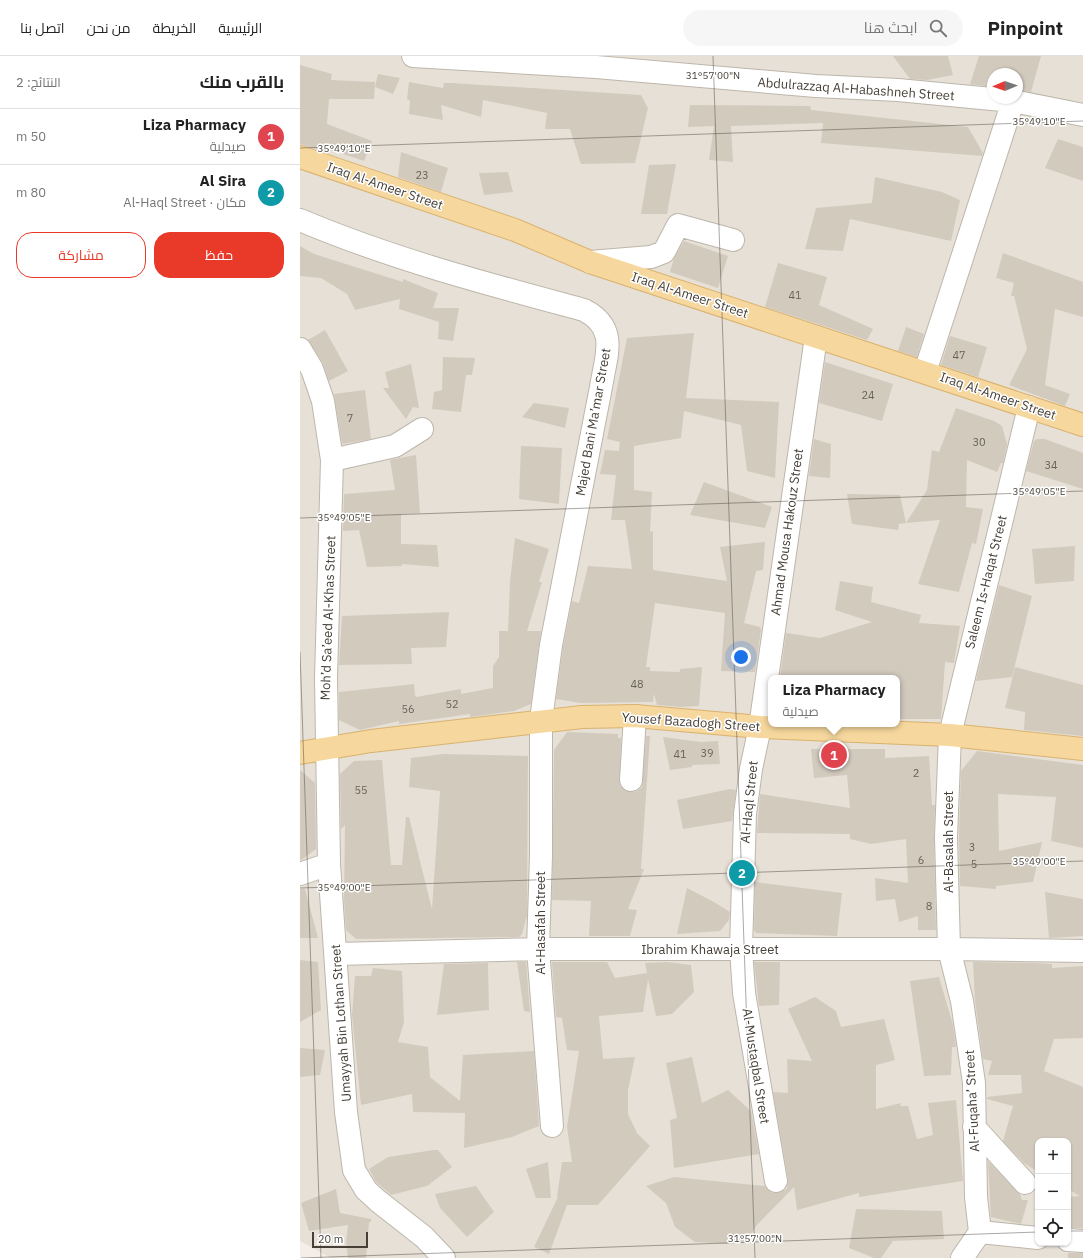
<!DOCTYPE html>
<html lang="ar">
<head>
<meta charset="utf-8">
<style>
  :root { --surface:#fff; --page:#f6f6f6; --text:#222; --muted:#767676; --line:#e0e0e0; --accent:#e93929 }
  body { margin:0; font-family:"IBM Plex Sans",Cairo,sans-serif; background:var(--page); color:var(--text); direction:rtl }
  .controls { position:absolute; right:12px; bottom:12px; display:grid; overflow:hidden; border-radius:8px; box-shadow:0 1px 3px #0004 }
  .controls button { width:36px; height:36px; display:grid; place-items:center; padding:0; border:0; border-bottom:1px solid var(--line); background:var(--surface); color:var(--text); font:20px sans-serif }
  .compass { position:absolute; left:687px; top:12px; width:36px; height:36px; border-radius:50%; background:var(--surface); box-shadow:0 1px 3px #0004; rotate:268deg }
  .scale { position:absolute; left:12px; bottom:10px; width:56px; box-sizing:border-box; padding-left:4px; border:2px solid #453f37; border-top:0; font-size:11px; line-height:14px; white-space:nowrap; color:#453f37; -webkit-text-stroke:3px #fff; paint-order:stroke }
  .you { position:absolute; left:441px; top:601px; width:14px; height:14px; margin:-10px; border:3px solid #fff; border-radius:50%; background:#1a73e8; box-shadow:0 0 0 6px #1a73e833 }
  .badge { display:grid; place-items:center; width:26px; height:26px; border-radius:50%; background:var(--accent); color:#fff; font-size:13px; font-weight:700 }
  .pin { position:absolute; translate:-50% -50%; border:2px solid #fff; box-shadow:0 1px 4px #0006 }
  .popup { position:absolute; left:468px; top:619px; width:132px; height:52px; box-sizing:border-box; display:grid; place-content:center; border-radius:8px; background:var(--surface); filter:drop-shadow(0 1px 3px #0005); font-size:13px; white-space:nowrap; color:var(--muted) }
  .popup b { font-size:15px; color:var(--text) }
  .popup::after { content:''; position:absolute; left:50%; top:100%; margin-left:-8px; border:8px solid transparent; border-top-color:var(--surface) }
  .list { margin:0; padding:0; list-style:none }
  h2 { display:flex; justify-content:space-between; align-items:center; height:52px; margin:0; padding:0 16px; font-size:17px }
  h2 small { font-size:13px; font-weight:400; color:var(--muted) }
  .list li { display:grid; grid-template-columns:26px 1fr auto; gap:12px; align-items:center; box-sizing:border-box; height:56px; padding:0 16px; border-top:1px solid var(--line) }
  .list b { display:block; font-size:15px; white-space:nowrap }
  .list p { margin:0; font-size:13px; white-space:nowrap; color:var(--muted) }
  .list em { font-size:13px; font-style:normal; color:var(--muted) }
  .actions { display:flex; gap:8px; padding:12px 16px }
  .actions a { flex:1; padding:9px 0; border:1px solid var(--accent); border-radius:16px; text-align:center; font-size:14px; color:var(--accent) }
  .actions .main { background:var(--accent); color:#fff }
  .icon { flex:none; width:22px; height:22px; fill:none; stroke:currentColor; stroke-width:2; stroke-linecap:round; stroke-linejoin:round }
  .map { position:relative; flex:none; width:783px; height:1202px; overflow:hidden; direction:ltr }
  header { display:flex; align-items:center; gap:24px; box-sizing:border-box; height:56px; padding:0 20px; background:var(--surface); border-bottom:1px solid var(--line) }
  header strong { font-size:19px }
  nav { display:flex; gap:22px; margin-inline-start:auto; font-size:14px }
  .search { width:280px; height:36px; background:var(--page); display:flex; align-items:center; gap:10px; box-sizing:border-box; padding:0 14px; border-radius:22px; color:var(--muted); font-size:15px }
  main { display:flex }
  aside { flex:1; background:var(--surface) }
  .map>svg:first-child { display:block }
  .residential { fill:#e6e0d6; fill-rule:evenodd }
  .building { fill:#d3cabe }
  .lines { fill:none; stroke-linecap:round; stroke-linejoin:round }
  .minor-casing { stroke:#bdb6ab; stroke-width:24 }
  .major-casing { stroke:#dab26e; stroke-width:24 }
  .minor { stroke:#fff; stroke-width:22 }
  .major { stroke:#f6d79d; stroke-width:22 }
  .ticks { fill:none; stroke:#453f37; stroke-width:1; stroke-opacity:0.45 }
  .labels { text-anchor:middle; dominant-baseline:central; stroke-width:3; stroke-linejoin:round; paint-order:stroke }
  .number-label { font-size:11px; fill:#686259 }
  .street-label { font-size:13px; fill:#453f37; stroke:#fff }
  .ticks-label { font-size:10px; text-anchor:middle; fill:#453f37; stroke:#fff; stroke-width:3; stroke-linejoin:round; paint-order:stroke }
</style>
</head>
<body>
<header>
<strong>Pinpoint</strong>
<div class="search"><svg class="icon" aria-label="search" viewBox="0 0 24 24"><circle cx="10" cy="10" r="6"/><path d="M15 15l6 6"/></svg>ابحث هنا</div>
<nav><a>الرئيسية</a><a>الخريطة</a><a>من نحن</a><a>اتصل بنا</a></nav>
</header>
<main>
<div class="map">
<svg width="783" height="1202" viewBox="0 0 783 1202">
  <rect width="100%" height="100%" fill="#f3efe8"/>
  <!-- residential -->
  <path class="residential" d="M0,0h783v1202h-752l-31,-17zM693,18h24v24h-24zM471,622h126v46h-126zM738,1085h30v102h-30z"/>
  <!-- building -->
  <path class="building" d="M593,0h55l5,19 -26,5 -17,-1z
    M679,0h62l-10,36 -14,-3v-15h-24v13l-23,-3z
    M0,9l32,9 -1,6 44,2 -1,17h-45l-2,25 45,17 -8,20 -39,-13v4l-25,-8z
    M78,18l22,4 -7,16 -18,-7z
    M109,26l34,6 1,-5h8l189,12 7,13 -13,55 -54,1 -11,-35h-25l2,-16 -64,-13 -2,17 -40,-12 2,15 -34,-6 1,-13 -3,-2z
    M390,49l120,1 1,4 157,17 15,26 -1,3 -161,-13 2,-20 -92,3 2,36 -24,-2 5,-34 -26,1z
    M758,83l25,8v34l-38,-13z
    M101,96l47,16 -7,24 -43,-15z
    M376,108l-9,50h-26l8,-49z
    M208,116l5,20 -29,3 -5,-22z
    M575,121l67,15 18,8 -9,41 -101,-22 -7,32 -38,-2 11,-41 56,-5z
    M384,185l44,15 -10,32 -48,-16 4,-14z
    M0,190l14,8 89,28v-3l35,14 -5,15h26l-6,33 -15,-2 1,-17 -40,-13 1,-10 -45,11 -8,-16 -26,-16 -21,-2z
    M703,197l80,29v35l-28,-8 -10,76 25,9 -5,12 -56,-21 18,-36 -13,-53h-3l3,-13 -18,-5z
    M478,207l49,14 -8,28 54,24 -6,11 -102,-33z
    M606,271l18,7 -7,23 -19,-6z
    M25,274l23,41 -19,10 -6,-18 -15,-23z
    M394,277l-8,65 93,4 -4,76 -28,-7 -6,-46 -57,-14 -3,27 -47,8v44l18,2 -2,40 3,-1v39l74,11 -7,-34 45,-5 -2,28 -7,1 -12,52 16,4 1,3 -6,42 -34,-1 4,-58 -70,-10 -9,64h4v4l30,1v-3l22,-2 -3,39 -18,1 -24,-2 -3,-11 -1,8 -72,1 -25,-4 7,-52 9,-46 7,2 9,-37 44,3 -7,-49h-14l5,-45 -16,-1 5,-24 14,1 1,-9 -13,-3 20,-101z
    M650,280l37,11 -9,30 -37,-12z
    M143,301l32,1 -3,17h-6l-5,37 -29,-3 2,-17 8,-2z
    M525,306l68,22 -11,37 -63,-18z
    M111,308l8,44 -6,-1 -7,12 -23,-31h6l-4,-16z
    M65,334l6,49 -29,5 -8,-50z
    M234,347l35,5 -4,20 -43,-11z
    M656,352l38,13 8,5 5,18 -4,19h-2l-4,9 -30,-12 -1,47 17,2 -7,35 -4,-1 -13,49 -41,-8 22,-64 -34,3 21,-33 5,-40 7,2z
    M514,383l17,5 -1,34 -21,-2z
    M737,383h8l38,14v36l-57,-18 8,-30z
    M221,390l41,2 -3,56 -40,-5z
    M116,399l4,58 -19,1v30l36,1 2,22 -37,-3v2l-35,1 -8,-37 -16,1 1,-37 51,-4 -5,-30z
    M404,426l68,25 -7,21 -75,-13z
    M547,438l53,1 6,28 -7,1 -1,6 -46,-6z
    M215,482l34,11 -10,33h3l-15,49h14l-10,73 -17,7 -29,4 -15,2v-3l-71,10v-3l-39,9 -21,-10v-28l75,-8 1,11 1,2 45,-8v5l32,-6v-22l6,-9v-26h9l2,-49z
    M775,490l-1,35 -39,3 -3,-35z
    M540,525l33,6 -2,15 50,13 -2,8 41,3 -6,37 -9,-1 -4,57h-44v-41h-117l6,-45 34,5 52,-16 -37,-12z
    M699,529l33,11 -20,81 -36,4z
    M149,556l-3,35 -35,1 1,16 -73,1 3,-49z
    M715,611l68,18v51l-59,-6 1,-18 -20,-4z
    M267,676l51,2v4h3l-1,47 4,5 7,2 6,-1 5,-4 4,-51h4l-9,133h3l-16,40 9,1 -7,26h-41l2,-35 -39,-1 2,-150z
    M363,681l38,5 17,-1 2,23 -28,1v2l-22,3z
    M511,693h74v9l44,-2 3,49h3l-1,32 2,93h-18v-14l-19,6 -4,-23 -19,2 -1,-23 33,5 -2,-44 -35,5 -21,-5v-5l-93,-1 3,-39 90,14 -3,-33 -33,3z
    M677,695l106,14v83l-32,-7 5,-44 -58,-3 1,57 43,-9 -9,40 -37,4v3l-36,-3 -1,-49 2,-66z
    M144,698l84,2 -1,159 -5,19 -3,3 -163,2 -10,-9 -2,-31 1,-74 -4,4 -1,-55 14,-13 28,-1 9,105h11l4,-48h3l23,92 8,-118 -31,-4 2,-29z
    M0,714l15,13 1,66 -16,12z
    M430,733l6,1 -4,31 -49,8 -6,-29z
    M455,826l87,11 -5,43 -81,-3 -2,-3z
    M387,832l27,14 16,10 -1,8 -9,11 -43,3z
    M0,833h5l13,49h-18z
    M745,836l38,7v37l-34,2z
    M0,904l18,2 3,48 -21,12z
    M217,906h9l4,50 -6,-1z
    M252,906h55l8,16 32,-5 -2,-10 22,-1 24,3 3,27 -22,22 -16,2 -8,-37 -5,33 -44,4 4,43 32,-2 -7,33v24l9,19 13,13 -52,59h-31l-18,49 -15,-7 24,-50h-1l5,-35h10l-5,-35 12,-76 -12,-1 -5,-32 -6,-1z
    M454,906h26l-1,43 -20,1z
    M673,906l61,1 18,1v4l31,-2v72l-29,1 -10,32 39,16v141h-15v-31l12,-1 -12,-7v-48h-30v31l-14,-9 -21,-22 10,-35 -26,-7v-2l35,-4 -1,-18h-33l4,-14 -9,-2 -8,-58z
    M188,907l1,47 -52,5 7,-51z
    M73,912l29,3 2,51 -6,20 30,5 2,30 30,24 3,-46 71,-4 5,75 -27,11 -48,11 1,-35 -52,-1 -1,-18 -51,11 -9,-90 3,-39h16z
    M639,921l14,48 3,22h-4l-1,28 -27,1 -14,-95z
    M515,941l21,14 5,16 43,-8 11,41 -19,5v44l25,-6 -1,3h8l9,33 16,-4 -5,-32 28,-3 7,81 -104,16v-4l-62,17 -3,-23 -37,38 -11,17 -13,2 -38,-2 -20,-15 -9,-24 -20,-17 28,-9 91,9 7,7h6l9,-4 1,-10 -15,-87 15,1 -1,-34 25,2 -24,-52z
    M0,992l25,2 -5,25 -20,2z
    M392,1001l10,46 26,-13 23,21 8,43 -85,14 -4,-48 7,-2 -11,-55z
    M134,1094h4l14,17 -25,19 -36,9 -15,-13 -7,-13 19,-12z
    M688,1105l32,33 2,6h6l-7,24 -30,-7z
    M248,1106l3,36h-15l-10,-29z
    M176,1130l18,26 -27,25 -27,-29 -5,-14z
    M36,1133l4,24 31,6v3h-2l-3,36h-18l-2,-16 2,-17 -39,6 -8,-28z
    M556,1153l86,2 2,28 -51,2 -12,17h-7l-25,-10z
    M768,1197h15v5h-15z"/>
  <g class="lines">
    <defs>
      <path id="minor" d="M113,0l183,11 220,19 82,4 115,11 70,14
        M0,164c92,39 188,64 284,90 35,18 22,45 17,77l-50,258 -10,75v136l-3,93 14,177
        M290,206l61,-5 13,-5 14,-27 55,15
        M0,293l12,20 11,32 9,59 -6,218 3,186 17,248 8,58 12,20 12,11 46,36 20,21
        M625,316l88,-271
        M32,404l63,-14 27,-17
        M331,724l4,-64
        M0,818l29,-10
        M36,898l202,-5h411l134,2
        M674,1071l51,56
        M476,1125l-32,-188 -3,-44 4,-135 6,-45 9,-42 56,-390
        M680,1176l-4,-35 -2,-114 -12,-82 -13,-52 -3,-112 4,-102 79,-328
        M680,1176l58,6
        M768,1184l15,1
        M662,1202l18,-26"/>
      <path id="major" d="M0,101l215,73 75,32 493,163
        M0,697l71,-12 211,-24 53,-1 125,11 190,8 133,14"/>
    </defs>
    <!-- minor casing -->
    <use href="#minor" class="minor-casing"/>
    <!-- major casing -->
    <use href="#major" class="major-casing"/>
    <!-- minor -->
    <use href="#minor" class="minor"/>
    <!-- major -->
    <use href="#major" class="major"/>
  </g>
  <!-- ticks -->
  <path class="ticks" d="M413,0l42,1202M0,92l783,-27M0,462l783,-27M0,596l21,606M0,832l783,-27M768,1175h15M1,1202l737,-26"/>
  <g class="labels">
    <!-- number labels -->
    <g class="number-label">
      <text x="122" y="119">23</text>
      <text x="495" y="239">41</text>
      <text x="659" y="299">47</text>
      <text x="568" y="339">24</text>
      <text x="50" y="362">7</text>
      <text x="679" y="386">30</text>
      <text x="751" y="409">34</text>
      <text x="337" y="628">48</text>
      <text x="152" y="648">52</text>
      <text x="108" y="653">56</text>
      <text x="407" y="697">39</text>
      <text x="380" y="698">41</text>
      <text x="616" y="717">2</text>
      <text x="61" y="734">55</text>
      <text x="672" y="791">3</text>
      <text x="621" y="804">6</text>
      <text x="674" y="808">5</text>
      <text x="629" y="850">8</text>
    </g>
    <!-- street labels -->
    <g class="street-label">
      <text transform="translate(556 33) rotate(4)">Abdulrazzaq Al-Habashneh Street</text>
      <text transform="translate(85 130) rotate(19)">Iraq Al-Ameer Street</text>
      <text transform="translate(390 239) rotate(18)">Iraq Al-Ameer Street</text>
      <text transform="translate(698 340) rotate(19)">Iraq Al-Ameer Street</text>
      <text transform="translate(293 366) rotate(-80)">Majed Bani Ma’mar Street</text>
      <text transform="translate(487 476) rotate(-82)">Ahmad Mousa Hakouz Street</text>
      <text transform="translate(686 526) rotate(-76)">Saleem Is-Haqat Street</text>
      <text transform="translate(28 562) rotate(-88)">Moh’d Sa’eed Al-Khas Street</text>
      <text transform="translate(391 666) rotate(4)">Yousef Bazadogh Street</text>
      <text transform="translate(449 746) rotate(-84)">Al-Haql Street</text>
      <text transform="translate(648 786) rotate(-90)">Al-Basalah Street</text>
      <text transform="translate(240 867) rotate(-90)">Al-Hasafah Street</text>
      <text x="410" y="893">Ibrahim Khawaja Street</text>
      <text transform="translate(41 967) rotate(-94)">Umayyah Bin Lothan Street</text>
      <text transform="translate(456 1010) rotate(81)">Al-Mustaqbal Street</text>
      <text transform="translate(672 1045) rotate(-93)">Al-Fuqaha’ Street</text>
    </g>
  </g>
  <g class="ticks-label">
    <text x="413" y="23">31°57'00"N</text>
    <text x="739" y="69">35°49'10"E</text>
    <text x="44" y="96">35°49'10"E</text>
    <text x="739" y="439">35°49'05"E</text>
    <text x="44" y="465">35°49'05"E</text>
    <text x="739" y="809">35°49'00"E</text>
    <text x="44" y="835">35°49'00"E</text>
    <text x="455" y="1186">31°57'00"N</text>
  </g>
</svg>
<div class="controls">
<button>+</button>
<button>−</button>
<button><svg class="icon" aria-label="locate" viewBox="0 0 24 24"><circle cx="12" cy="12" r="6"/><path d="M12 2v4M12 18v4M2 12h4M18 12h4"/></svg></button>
</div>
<svg class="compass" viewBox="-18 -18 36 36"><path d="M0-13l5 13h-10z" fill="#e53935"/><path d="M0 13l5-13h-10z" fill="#767676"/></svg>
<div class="scale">20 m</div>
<div class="you"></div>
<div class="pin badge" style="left:534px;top:699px;background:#e0444e">1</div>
<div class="popup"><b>Liza Pharmacy</b>صيدلية</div>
<div class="pin badge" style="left:442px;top:817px;background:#0f9aa8">2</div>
</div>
<aside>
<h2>بالقرب منك<small>النتائج: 2</small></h2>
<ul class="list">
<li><span class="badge" style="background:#e0444e">1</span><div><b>Liza Pharmacy</b><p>صيدلية</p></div><em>50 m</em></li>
<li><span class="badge" style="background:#0f9aa8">2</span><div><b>Al Sira</b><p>مكان · Al-Haql Street</p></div><em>80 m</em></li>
</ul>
<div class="actions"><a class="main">حفظ</a><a>مشاركة</a></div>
</aside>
</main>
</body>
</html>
